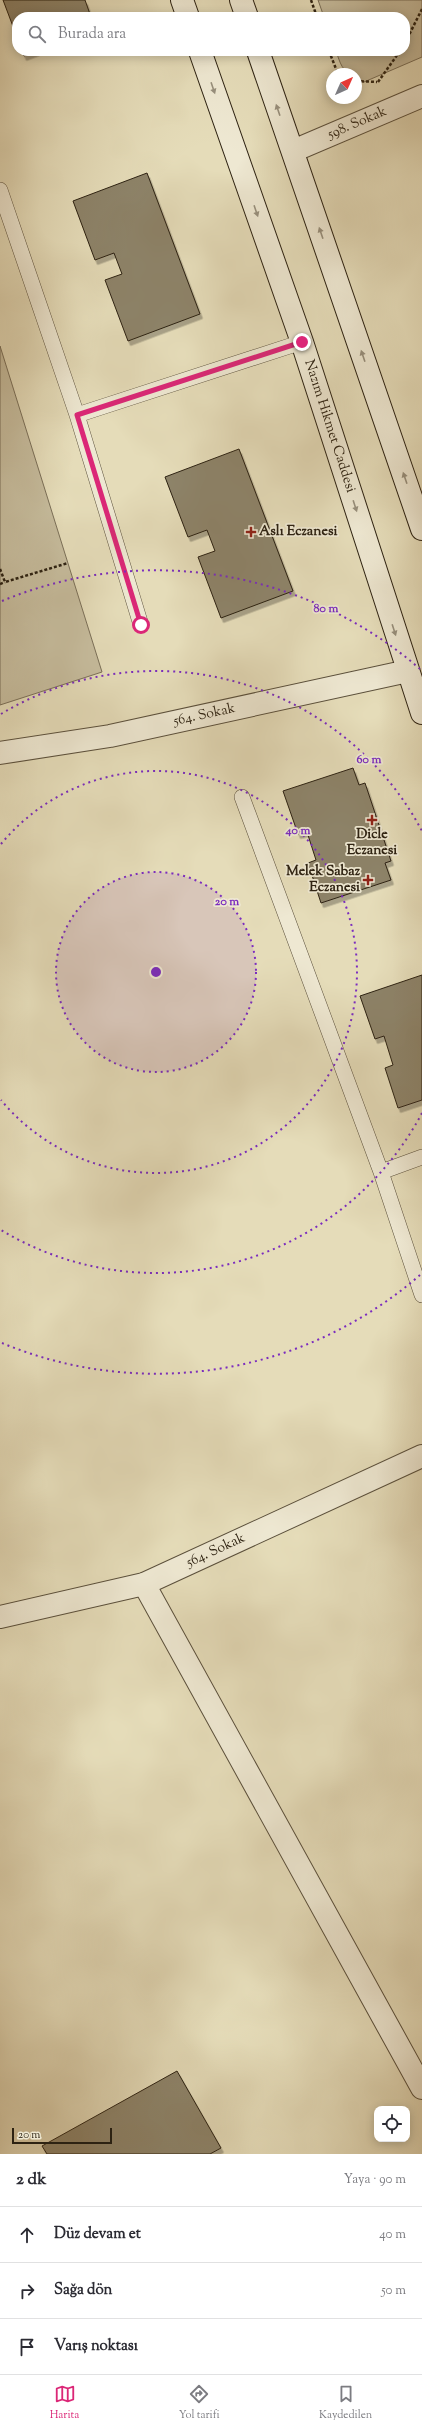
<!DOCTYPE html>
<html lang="tr">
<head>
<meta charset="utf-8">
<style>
  :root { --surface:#fff; --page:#f7f7f7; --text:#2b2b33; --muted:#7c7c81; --line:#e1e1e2; --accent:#db2777 }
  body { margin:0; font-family:"Sorts Mill Goudy",serif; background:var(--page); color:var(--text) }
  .controls { position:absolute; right:12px; bottom:12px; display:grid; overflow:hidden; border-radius:8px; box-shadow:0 2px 10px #0003 }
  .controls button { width:36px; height:36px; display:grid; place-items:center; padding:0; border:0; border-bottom:1px solid var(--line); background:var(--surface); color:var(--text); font:20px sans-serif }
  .compass { position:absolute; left:326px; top:68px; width:36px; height:36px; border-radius:50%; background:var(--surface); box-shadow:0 2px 10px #0003; rotate:45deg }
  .scale { position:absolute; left:12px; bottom:10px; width:100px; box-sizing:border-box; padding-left:4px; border:2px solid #2d2212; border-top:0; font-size:11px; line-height:14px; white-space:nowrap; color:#2d2212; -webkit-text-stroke:3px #eee8d2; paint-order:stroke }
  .stop { position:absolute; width:12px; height:12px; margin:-9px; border:3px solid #db2777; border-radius:50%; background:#fff }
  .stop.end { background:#db2777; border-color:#fff; box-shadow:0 1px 4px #0008 }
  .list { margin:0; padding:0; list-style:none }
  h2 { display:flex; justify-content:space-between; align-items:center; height:52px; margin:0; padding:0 16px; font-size:17px }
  h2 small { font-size:13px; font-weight:400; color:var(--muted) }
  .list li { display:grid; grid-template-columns:26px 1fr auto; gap:12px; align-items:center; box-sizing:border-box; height:56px; padding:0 16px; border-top:1px solid var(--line) }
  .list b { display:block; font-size:15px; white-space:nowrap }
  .list em { font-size:13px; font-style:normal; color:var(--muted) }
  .icon { flex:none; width:22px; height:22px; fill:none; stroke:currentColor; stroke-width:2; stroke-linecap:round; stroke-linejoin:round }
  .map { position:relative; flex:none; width:422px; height:2154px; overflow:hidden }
  .search { position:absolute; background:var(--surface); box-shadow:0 2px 10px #0003; left:12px; right:12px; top:12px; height:44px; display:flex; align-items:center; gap:10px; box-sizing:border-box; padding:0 14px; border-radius:16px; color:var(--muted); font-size:15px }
  .sheet { height:220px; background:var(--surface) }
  nav { display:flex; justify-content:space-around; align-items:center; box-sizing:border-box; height:56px; border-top:1px solid var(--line); background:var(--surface); font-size:11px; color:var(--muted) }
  nav a { display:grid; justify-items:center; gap:2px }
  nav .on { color:var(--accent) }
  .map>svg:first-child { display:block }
  .green { fill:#c6bc9d; stroke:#7a6f58 }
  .building { fill:#8d8369; stroke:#2d2212; filter:url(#shadow) }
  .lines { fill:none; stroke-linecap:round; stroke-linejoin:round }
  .lane-casing { stroke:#5b503c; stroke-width:16 }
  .street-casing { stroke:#5b503c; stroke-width:24 }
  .secondary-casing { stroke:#2d2212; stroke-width:24 }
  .path { stroke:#2d2212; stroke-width:2.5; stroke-dasharray:3 2; stroke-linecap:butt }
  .lane { stroke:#eee8d2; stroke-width:15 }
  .street { stroke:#eee8d2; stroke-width:22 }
  .secondary { stroke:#eee8d2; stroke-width:22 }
  .oneway { fill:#978f7c }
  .route { stroke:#db2777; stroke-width:5 }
  .ring { fill:none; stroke:#7b2cbf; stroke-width:2; stroke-dasharray:2 4 }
  .poi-dot { fill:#8f2418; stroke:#eee8d2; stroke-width:1.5 }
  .labels { text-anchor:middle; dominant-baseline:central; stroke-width:3.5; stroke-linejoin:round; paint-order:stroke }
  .street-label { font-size:14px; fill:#2d2212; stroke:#eee8d2 }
  .poi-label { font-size:14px; font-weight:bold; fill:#2d2212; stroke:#eee8d2; text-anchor:start }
  .centre { fill:#7b2cbf; stroke:#eee8d2; stroke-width:2 }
  .ring-label { font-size:12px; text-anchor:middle; font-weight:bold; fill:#7b2cbf; stroke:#eee8d2; stroke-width:3.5; stroke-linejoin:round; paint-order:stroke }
</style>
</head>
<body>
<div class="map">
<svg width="422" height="2154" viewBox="0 0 422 2154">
  <defs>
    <filter id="shadow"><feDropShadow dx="2.5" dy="4.5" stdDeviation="0" flood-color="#0004"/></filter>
  </defs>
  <rect width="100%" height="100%" fill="#e5dcb9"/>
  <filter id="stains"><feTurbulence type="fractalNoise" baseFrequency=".005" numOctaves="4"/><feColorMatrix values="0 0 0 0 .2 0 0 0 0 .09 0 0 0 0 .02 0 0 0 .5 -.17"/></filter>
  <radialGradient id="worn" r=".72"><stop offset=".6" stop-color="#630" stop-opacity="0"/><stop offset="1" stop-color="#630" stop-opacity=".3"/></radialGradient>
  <!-- green -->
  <path class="green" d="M318,0h104v57l-58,25 -8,-5v-3c-14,0 -16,-12 -20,-23h69v-34h-81z
    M0,346l102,326 -102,33z"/>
  <!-- building -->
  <path class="building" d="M3,0h82l6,17h-74v20z
    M22,51h15l-13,5z
    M147,173l53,141 -72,27 -23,-61 17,-6 -8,-21 -19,7 -22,-59z
    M239,449l54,142 -72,27 -23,-61 17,-6 -8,-21 -19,7 -23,-60z
    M353,768l6,17 6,-2 26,78 -6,2 6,17 -70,23 -13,-40 8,-3 -9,-28 -9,2 -15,-43z
    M422,975v125l-24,8 -13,-40 8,-3 -9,-29 -9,3 -15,-43z
    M177,2071l44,77 -11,6h-163l-5,-8z"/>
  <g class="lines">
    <defs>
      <path id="lane" d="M0,190l77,225 64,210
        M77,415l225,-73
        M242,797l139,375 41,123
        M381,1172l41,-15"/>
      <g id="street">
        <path id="s1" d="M293,151l129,-55"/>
        <path id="s2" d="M0,753l110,-17 298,-65"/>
        <path d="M144,1584l278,504"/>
        <path id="s3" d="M0,1617l144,-33 278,-128"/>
      </g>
      <g id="secondary">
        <path d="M182,0l6,17"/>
        <path d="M241,0l6,17"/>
        <path id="s4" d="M200,51l102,291 120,371"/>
        <path d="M258,51l164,478"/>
      </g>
    </defs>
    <!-- lane casing -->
    <use href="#lane" class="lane-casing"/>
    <!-- street casing -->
    <use href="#street" class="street-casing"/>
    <!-- secondary casing -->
    <use href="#secondary" class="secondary-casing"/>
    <!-- path -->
    <path class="path" d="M311,0l6,17
      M405,43l17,-34
      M329,51l9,23
      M356,81l21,1
      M378,82l22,-31
      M0,569l5,13 63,-19
      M0,584l5,-2"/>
    <!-- lane -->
    <use href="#lane" class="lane"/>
    <!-- street -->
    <use href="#street" class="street"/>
    <!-- secondary -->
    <use href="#secondary" class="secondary"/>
  </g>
  <!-- one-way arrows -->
  <defs><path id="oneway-solid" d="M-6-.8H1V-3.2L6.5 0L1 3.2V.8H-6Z"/></defs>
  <g class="oneway">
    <use href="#oneway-solid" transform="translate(213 88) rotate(71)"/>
    <use href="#oneway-solid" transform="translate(278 110) rotate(-109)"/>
    <use href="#oneway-solid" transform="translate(256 211) rotate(71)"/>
    <use href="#oneway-solid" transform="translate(321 233) rotate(-109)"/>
    <use href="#oneway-solid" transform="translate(363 356) rotate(-109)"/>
    <use href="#oneway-solid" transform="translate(405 478) rotate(-109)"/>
    <use href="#oneway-solid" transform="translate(355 506) rotate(72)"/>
    <use href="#oneway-solid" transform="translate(394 630) rotate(72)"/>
  </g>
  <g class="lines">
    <!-- route -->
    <path class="route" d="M141,625l-64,-210 225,-73"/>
  </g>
  <!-- distance rings -->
  <circle cx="156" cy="972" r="100" fill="#7b2cbf" fill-opacity=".12"/>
  <g class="ring">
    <circle cx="156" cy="972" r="100"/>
    <path d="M1 844A201 201 0 1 1 1 1100"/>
    <path d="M422 1113A301 301 0 0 1 1 1230M1 714A301 301 0 0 1 422 831"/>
    <path d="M420 1275A402 402 0 0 1 2 1343M2 601A402 402 0 0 1 420 669"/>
  </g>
  <!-- markers -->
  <g class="poi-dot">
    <path d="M249 526h4v4h4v4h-4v4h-4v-4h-4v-4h4z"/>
    <path d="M370 814h4v4h4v4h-4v4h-4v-4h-4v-4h4z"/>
    <path d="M366 874h4v4h4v4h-4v4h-4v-4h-4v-4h4z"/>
  </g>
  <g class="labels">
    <!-- street labels -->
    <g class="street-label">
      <text stroke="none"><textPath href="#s1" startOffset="70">598. Sokak</textPath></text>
      <text stroke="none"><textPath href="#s4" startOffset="397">Nazım Hikmet Caddesi</textPath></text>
      <text stroke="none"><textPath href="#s2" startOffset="208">564. Sokak</textPath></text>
      <text stroke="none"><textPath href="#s3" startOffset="227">564. Sokak</textPath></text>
    </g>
    <!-- poi labels -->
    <g class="poi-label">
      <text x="259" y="532">Aslı Eczanesi</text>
      <text x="372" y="835" text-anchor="middle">Dicle<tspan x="372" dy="16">Eczanesi</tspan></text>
      <text x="360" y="872" text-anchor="end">Melek Sabaz<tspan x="360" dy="16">Eczanesi</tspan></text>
    </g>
  </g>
  <circle cx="156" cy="972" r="6" class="centre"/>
  <g class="ring-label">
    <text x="326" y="612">80 m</text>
    <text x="369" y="763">60 m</text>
    <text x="298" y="834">40 m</text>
    <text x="227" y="905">20 m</text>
  </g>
  <rect width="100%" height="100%" filter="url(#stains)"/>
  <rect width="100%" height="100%" fill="url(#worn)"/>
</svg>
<div class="controls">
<button><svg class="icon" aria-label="locate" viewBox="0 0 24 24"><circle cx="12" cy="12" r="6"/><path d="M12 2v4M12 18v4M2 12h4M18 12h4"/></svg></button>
</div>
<svg class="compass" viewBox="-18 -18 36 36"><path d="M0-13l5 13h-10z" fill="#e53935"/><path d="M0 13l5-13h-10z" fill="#7c7c81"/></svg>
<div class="scale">20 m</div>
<div class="stop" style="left:141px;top:625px"></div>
<div class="stop end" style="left:302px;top:342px"></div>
<div class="search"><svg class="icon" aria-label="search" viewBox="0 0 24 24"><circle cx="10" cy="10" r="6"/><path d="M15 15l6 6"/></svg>Burada ara</div>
</div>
<section class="sheet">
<h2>2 dk<small>Yaya · 90 m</small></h2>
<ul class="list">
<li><svg class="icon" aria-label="ahead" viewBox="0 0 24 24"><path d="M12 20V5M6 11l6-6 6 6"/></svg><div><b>Düz devam et</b></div><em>40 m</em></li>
<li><svg class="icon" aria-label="right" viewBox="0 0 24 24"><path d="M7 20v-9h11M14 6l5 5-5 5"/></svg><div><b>Sağa dön</b></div><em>50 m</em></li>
<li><svg class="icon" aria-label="arrive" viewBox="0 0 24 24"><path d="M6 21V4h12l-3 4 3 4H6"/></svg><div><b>Varış noktası</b></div></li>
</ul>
</section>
<nav>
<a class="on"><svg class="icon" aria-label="map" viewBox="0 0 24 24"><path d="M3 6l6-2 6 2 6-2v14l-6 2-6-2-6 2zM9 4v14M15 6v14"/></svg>Harita</a>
<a><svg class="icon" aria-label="directions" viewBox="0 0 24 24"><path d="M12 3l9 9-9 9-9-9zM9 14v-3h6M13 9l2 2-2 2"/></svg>Yol tarifi</a>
<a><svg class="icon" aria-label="saved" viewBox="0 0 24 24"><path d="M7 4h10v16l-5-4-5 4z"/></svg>Kaydedilen</a>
</nav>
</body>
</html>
